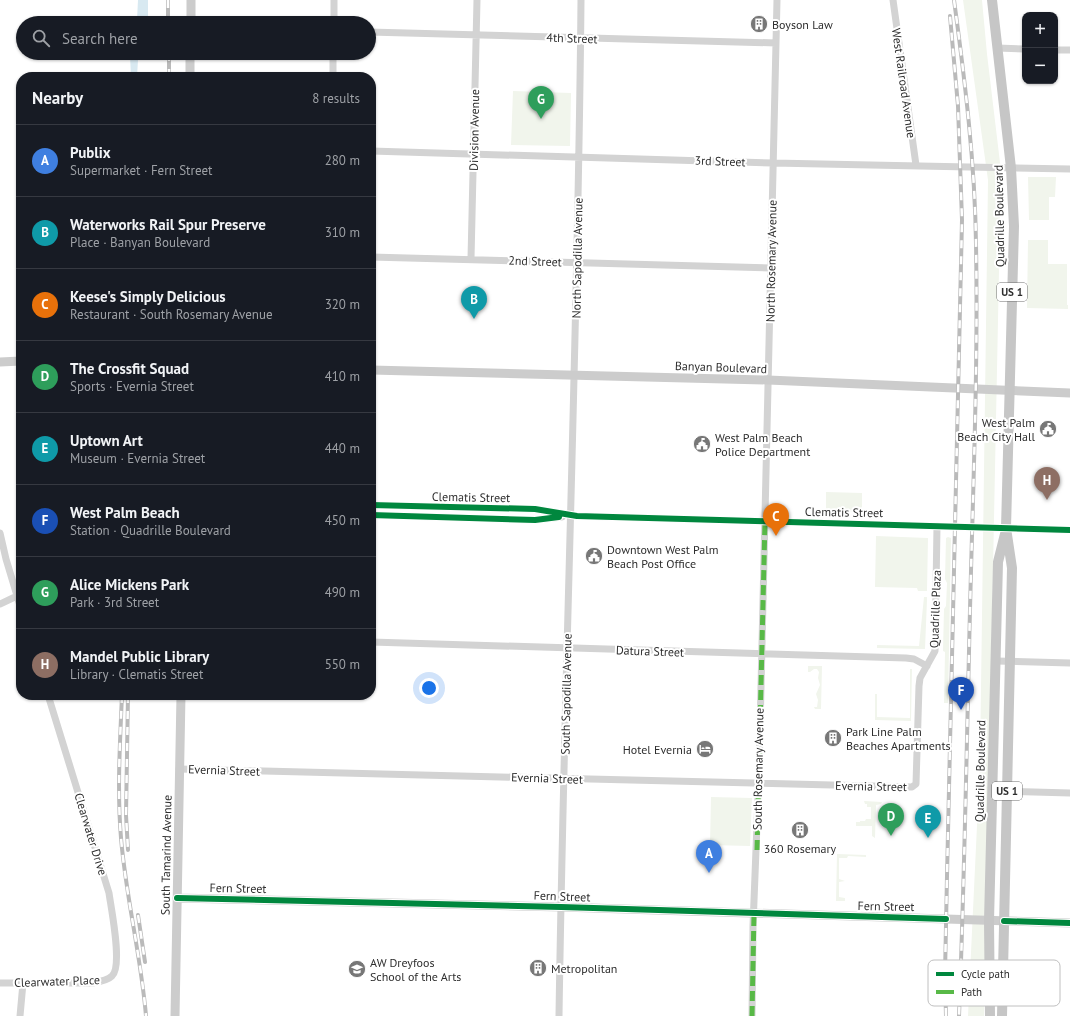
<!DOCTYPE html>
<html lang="en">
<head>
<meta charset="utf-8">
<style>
  :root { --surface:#171b24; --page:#20242c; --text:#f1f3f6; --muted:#9ea1a6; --line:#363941; --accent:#777 }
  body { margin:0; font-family:"PT Sans",sans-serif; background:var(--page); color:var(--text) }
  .controls { position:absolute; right:12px; top:12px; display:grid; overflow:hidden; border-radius:8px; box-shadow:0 1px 3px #0004 }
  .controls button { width:36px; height:36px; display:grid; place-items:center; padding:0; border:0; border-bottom:1px solid var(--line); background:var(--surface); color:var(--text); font:20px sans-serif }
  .you { position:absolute; left:429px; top:688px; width:14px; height:14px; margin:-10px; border:3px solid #fff; border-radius:50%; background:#1a73e8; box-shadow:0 0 0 6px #1a73e833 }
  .badge { display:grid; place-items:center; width:26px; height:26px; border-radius:50%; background:var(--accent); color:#fff; font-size:13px; font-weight:700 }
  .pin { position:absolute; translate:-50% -33px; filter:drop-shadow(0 1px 2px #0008) }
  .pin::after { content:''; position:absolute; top:21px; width:14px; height:12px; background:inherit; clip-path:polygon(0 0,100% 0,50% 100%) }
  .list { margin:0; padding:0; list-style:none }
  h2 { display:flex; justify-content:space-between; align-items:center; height:52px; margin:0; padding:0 16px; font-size:17px }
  h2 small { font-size:13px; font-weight:400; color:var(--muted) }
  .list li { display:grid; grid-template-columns:26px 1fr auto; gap:12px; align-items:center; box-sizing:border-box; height:72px; padding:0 16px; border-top:1px solid var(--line) }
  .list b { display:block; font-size:15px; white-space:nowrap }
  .list p { margin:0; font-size:13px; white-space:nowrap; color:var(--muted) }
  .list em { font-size:13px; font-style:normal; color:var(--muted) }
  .icon { flex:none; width:22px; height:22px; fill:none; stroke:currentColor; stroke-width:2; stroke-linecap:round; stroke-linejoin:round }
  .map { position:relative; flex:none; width:1070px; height:1016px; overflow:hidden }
  .search { position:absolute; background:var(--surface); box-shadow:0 1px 3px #0004; left:16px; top:16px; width:360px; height:44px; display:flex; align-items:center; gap:10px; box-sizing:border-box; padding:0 14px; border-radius:22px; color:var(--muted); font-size:15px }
  .panel { position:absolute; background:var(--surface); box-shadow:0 1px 3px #0004; left:16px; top:72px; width:360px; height:628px; border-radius:16px }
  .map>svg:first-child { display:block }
  .green { fill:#f1f5ec }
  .water { fill:#d8e9f1 }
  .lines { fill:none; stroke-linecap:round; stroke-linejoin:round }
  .street { stroke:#d3d3d3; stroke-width:7 }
  .secondary { stroke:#ccc; stroke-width:9 }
  .primary { stroke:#c6c6c6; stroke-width:10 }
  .rail-casing { stroke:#bababa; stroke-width:4 }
  .rail { stroke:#fff; stroke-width:2.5; stroke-dasharray:8; stroke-linecap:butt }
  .quiet { stroke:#58b947; stroke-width:5; stroke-dasharray:10 5; stroke-linecap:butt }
  .cycleway-casing { stroke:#fff; stroke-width:8 }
  .cycleway { stroke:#00873e; stroke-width:6 }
  .labels { text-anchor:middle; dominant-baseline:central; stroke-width:4; stroke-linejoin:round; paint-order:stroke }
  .shield { fill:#fff; stroke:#6d6d6d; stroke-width:1 }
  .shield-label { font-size:11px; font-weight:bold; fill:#2e2e2e }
  .poi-label { font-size:12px; fill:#2e2e2e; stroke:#fff; text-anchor:start }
  .street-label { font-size:12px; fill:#2e2e2e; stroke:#fff }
  .key { fill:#fff; stroke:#c0c0c0; stroke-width:1 }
  .key-label { font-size:11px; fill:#2e2e2e }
</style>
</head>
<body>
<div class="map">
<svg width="1070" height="1016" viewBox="0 0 1070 1016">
  <rect width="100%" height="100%" fill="#fff"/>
  <!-- green -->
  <path class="green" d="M963,0h19l5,54 14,117 -17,845h-16l12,-254 8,-582z
    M513,91l58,2 -1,53 -59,-1z
    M1028,177h28l-1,20h-6v23h-20z
    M1028,240h20v24h19v41h1v4l-41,-1z
    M826,492l36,1v19l-36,-1z
    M876,536l52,2 -1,53h-9l-1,-3 -42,-1z
    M948,537l3,1 -3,165h-4l1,-51 -2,-1 1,-42 2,-3 1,-23 -2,-4 1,-41z
    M924,597h3v3l-2,49 -48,-1v-3l42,1z
    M808,666h14l-1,43h-6l-1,-2h3l1,-7 -2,-6 4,-9 -2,-7 1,-6 -2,-3h-3l-4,3h-2z
    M910,669h2l-1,52 -36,-1v-26h2v23l33,1z
    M711,797l41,1 -2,48 -40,-1z
    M864,801l18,1 -1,2 -5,1 -1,33 -3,-2v-10h-16v-4h4v-1h5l1,-2h5v-12h-4v-3h-2z
    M837,854l29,1v2l-18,-1 -1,2h-8v21l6,2 -6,1v15l6,1v3h-9z"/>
  <!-- water -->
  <path class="water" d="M138,0h10v20h-11z
    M132,53h9l-3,7 -1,17h-6l-1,-21z"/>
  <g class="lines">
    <!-- street -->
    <path class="street" d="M893,0l23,165
      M334,23v-23
      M369,32l407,11
      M997,48l28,1
      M1055,50h15
      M333,77v-24
      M371,151l402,12 297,6
      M371,257l400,11
      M471,259l6,-259
      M371,505l164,4 42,7 493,14
      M371,515l164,5 27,-3
      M0,533l6,26 15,50
      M0,604l17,-8
      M371,642l535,16 8,1 13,7
      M996,661l74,2
      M179,769l733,18 4,-3 3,-98 1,-8 15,-27 2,-125
      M993,791l77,2
      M0,983h92c6,-1 15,-2 20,-7 11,-10 -1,-68 -3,-83l-61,-198
      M20,1016l3,-33
      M559,1016c5,-339 19,-677 22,-1016
      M752,1016l1,-90 6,-153 18,-773"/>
    <!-- secondary -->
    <path class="secondary" d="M191,23v-23
      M190,77v-24
      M0,362l21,-1
      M371,370l397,10 302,13
      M177,898l384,9 509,16
      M175,1016l6,-321"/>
    <!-- primary -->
    <path class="primary" d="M992,0l19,168 3,58 -8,302 6,40 -10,448
      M990,1016l-1,-95 9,-359 7,-28"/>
    <defs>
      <path id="rail" d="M168,0v23
        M954,0c11,81 21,163 22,244 2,109 -2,218 -5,327 -4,149 -6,297 -12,445
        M169,77v-24
        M122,695c-2,47 -5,96 -1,143 5,60 20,118 25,178
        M128,695l-2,120 2,35
        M138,915l7,47
        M946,1016l-1,-42 2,-98 15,-656 -4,-114 -8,-90"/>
    </defs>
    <!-- rail casing -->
    <use href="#rail" class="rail-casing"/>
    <!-- rail -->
    <use href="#rail" class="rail"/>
    <!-- quiet -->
    <path class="quiet" d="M757,850l8,-329
      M752,1016l2,-102"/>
    <defs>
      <path id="cycleway" d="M371,505l164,4 42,7 493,14
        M371,515l164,5 24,-3
        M177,898l384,9 385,12
        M1004,921l66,2"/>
    </defs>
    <!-- cycleway casing -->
    <use href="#cycleway" class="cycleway-casing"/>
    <!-- cycleway -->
    <use href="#cycleway" class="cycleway"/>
  </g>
  <!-- icons -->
  <defs>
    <symbol id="building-disc" viewBox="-11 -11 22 22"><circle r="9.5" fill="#777" stroke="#fff"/><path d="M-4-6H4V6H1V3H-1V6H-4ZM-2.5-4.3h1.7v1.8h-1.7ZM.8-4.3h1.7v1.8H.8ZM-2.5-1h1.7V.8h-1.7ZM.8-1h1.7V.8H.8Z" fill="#fff"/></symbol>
    <symbol id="civic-disc" viewBox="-11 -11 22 22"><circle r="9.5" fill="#777" stroke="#fff"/><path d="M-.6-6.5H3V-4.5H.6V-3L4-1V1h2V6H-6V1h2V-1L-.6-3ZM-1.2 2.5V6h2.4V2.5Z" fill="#fff"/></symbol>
    <symbol id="hotel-disc" viewBox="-11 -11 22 22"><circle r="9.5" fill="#777" stroke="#fff"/><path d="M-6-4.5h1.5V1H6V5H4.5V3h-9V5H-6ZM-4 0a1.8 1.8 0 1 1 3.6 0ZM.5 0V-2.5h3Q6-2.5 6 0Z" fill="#fff"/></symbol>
    <symbol id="school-disc" viewBox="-11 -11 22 22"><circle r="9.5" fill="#777" stroke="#fff"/><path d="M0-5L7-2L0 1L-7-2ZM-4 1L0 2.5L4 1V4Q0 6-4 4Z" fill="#fff"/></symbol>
  </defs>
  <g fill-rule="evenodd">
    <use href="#building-disc" x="749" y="14" width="20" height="20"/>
    <use href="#civic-disc" x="1038" y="419" width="20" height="20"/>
    <use href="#civic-disc" x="692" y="434" width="20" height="20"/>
    <use href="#civic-disc" x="584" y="546" width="20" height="20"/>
    <use href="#building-disc" x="823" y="728" width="20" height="20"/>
    <use href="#hotel-disc" x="695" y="739" width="20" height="20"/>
    <use href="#building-disc" x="790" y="820" width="20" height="20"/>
    <use href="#building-disc" x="528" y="958" width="20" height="20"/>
    <use href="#school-disc" x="347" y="959" width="20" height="20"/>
  </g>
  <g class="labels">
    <!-- shield labels -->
    <g class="shield">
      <rect x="997" y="283" width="30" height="18" rx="3"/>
      <rect x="992" y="782" width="30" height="18" rx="3"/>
    </g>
    <g class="shield-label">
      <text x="1012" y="292">US 1</text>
      <text x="1007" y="791">US 1</text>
    </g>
    <!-- poi labels -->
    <g class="poi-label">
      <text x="772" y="24">Boyson Law</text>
      <text x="1035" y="422" text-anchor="end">West Palm<tspan x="1035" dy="14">Beach City Hall</tspan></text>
      <text x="715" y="437">West Palm Beach<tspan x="715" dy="14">Police Department</tspan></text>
      <text x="607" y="549">Downtown West Palm<tspan x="607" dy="14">Beach Post Office</tspan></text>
      <text x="846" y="731">Park Line Palm<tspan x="846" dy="14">Beaches Apartments</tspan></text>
      <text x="692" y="749" text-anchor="end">Hotel Evernia</text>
      <text x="800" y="848" text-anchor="middle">360 Rosemary</text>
      <text x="370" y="962">AW Dreyfoos<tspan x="370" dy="14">School of the Arts</tspan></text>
      <text x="551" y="968">Metropolitan</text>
    </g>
    <!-- street labels -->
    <g class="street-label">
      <text transform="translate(572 38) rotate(2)">4th Street</text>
      <text transform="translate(904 83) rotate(82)">West Railroad Avenue</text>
      <text transform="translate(474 130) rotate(-89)">Division Avenue</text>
      <text transform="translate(720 161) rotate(2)">3rd Street</text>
      <text transform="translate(999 216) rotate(-91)">Quadrille Boulevard</text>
      <text transform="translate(577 258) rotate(-89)">North Sapodilla Avenue</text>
      <text transform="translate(535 261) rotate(2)">2nd Street</text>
      <text transform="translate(771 261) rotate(-89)">North Rosemary Avenue</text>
      <text transform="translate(721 367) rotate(2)">Banyan Boulevard</text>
      <text transform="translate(471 497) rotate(1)">Clematis Street</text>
      <text transform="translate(844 512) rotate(1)">Clematis Street</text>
      <text transform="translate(935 609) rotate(-88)">Quadrille Plaza</text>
      <text transform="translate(650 651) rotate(2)">Datura Street</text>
      <text transform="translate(566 694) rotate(-89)">South Sapodilla Avenue</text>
      <text transform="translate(758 769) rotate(-89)">South Rosemary Avenue</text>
      <text transform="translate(224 770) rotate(2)">Evernia Street</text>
      <text transform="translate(980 771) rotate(-89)">Quadrille Boulevard</text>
      <text transform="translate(547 778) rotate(2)">Evernia Street</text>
      <text transform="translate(871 786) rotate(1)">Evernia Street</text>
      <text transform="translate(91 834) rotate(73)">Clearwater Drive</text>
      <text transform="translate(166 855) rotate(-89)">South Tamarind Avenue</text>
      <text transform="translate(238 888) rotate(1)">Fern Street</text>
      <text transform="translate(562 896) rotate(2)">Fern Street</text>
      <text transform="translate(886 906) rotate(1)">Fern Street</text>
      <text transform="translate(57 981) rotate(-2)">Clearwater Place</text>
    </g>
  </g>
  <!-- legend -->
  <rect x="928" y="960" width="132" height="46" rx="6" class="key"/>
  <rect x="936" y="972" width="18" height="4" fill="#00873e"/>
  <rect x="936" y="990" width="18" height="4" fill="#58b947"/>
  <g class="key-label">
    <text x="961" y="978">Cycle path</text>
    <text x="961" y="996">Path</text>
  </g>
</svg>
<div class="controls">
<button>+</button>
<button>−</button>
</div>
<div class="you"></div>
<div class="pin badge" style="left:709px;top:873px;background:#3f7fe0">A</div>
<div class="pin badge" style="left:474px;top:319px;background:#0f9aa8">B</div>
<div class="pin badge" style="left:776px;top:536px;background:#e8710a">C</div>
<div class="pin badge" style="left:891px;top:836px;background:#2e9e5b">D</div>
<div class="pin badge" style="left:928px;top:838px;background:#0f9aa8">E</div>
<div class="pin badge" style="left:961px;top:710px;background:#1a4fb4">F</div>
<div class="pin badge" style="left:541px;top:119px;background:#2e9e5b">G</div>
<div class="pin badge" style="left:1047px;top:500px;background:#8d6e63">H</div>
<div class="search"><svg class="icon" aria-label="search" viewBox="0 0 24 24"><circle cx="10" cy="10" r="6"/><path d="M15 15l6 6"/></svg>Search here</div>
<section class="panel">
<h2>Nearby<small>8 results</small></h2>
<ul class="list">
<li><span class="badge" style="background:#3f7fe0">A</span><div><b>Publix</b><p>Supermarket · Fern Street</p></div><em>280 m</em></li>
<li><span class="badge" style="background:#0f9aa8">B</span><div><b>Waterworks Rail Spur Preserve</b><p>Place · Banyan Boulevard</p></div><em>310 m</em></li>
<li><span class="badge" style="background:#e8710a">C</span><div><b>Keese's Simply Delicious</b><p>Restaurant · South Rosemary Avenue</p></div><em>320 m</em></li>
<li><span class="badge" style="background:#2e9e5b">D</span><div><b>The Crossfit Squad</b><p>Sports · Evernia Street</p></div><em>410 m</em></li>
<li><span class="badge" style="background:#0f9aa8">E</span><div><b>Uptown Art</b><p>Museum · Evernia Street</p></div><em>440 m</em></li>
<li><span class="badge" style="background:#1a4fb4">F</span><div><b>West Palm Beach</b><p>Station · Quadrille Boulevard</p></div><em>450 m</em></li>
<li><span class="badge" style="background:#2e9e5b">G</span><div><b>Alice Mickens Park</b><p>Park · 3rd Street</p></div><em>490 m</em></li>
<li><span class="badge" style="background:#8d6e63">H</span><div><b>Mandel Public Library</b><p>Library · Clematis Street</p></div><em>550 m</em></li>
</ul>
</section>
</div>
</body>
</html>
